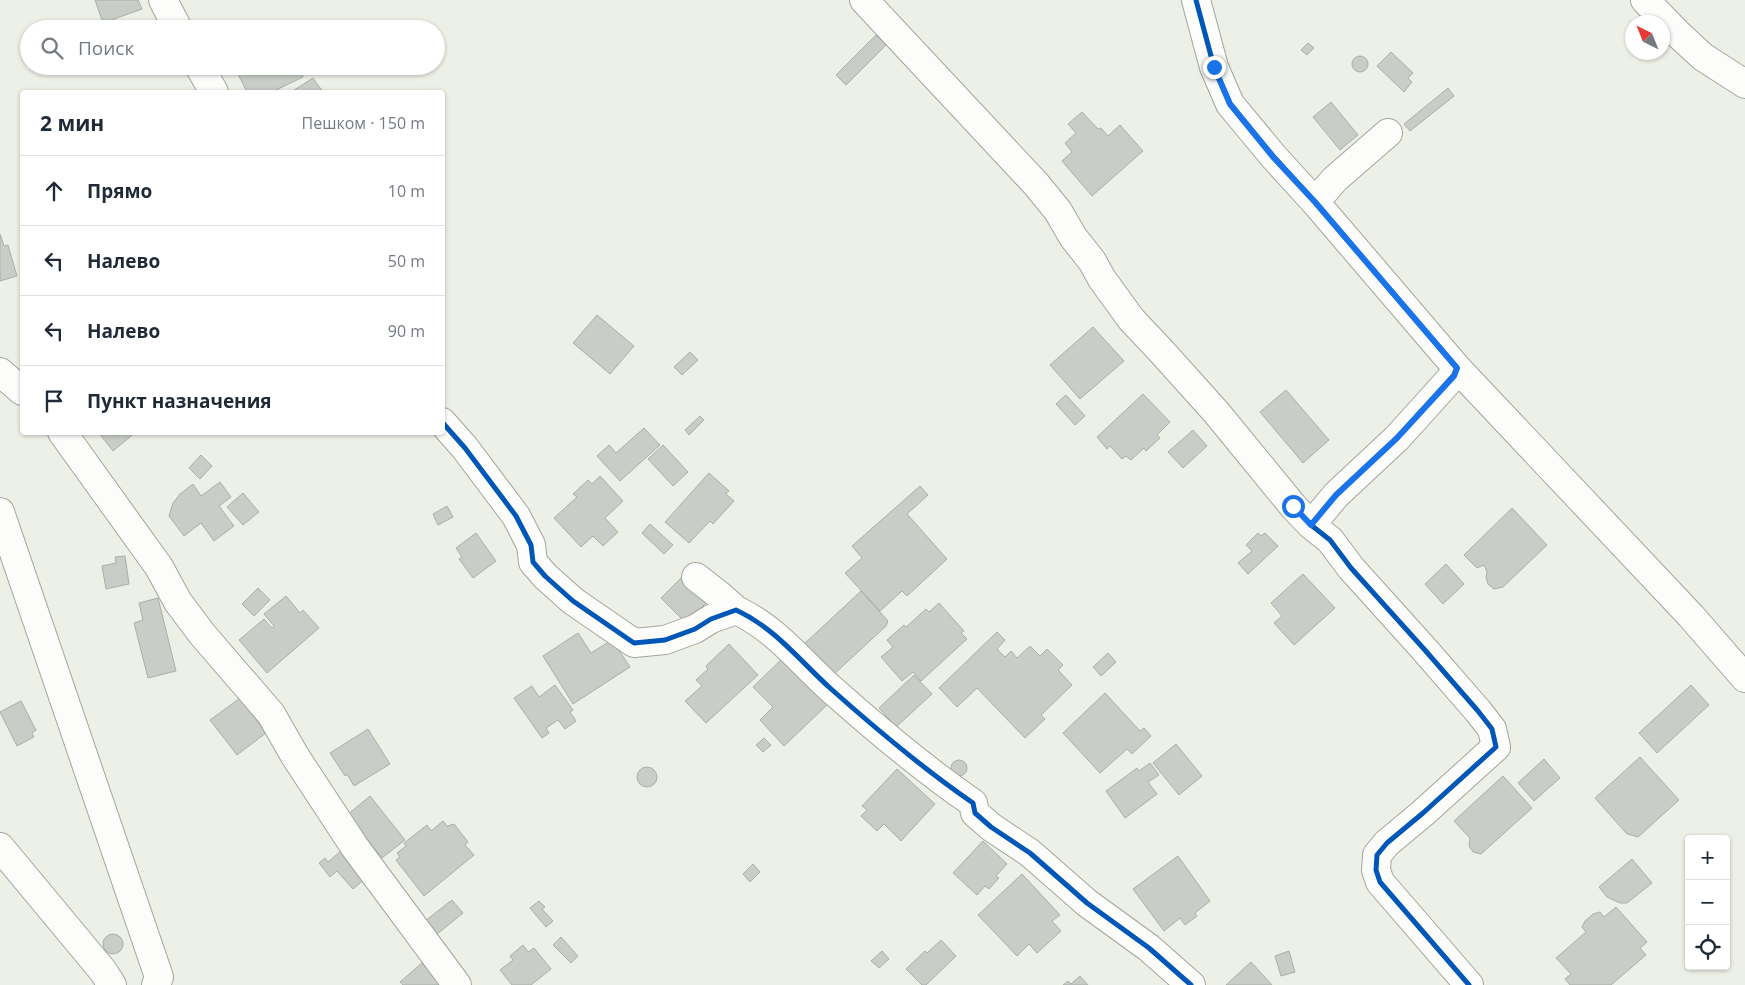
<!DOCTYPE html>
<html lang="ru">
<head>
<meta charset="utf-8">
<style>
  :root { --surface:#fff; --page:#f2f2f3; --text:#1f2937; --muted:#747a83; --line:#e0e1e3 }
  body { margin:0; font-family:"Open Sans",sans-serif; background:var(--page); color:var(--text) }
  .controls { position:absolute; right:15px; bottom:15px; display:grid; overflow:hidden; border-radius:5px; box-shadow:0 1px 4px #0004 }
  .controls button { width:45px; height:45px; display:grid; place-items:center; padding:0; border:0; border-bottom:1px solid var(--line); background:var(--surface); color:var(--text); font:25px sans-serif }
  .compass { position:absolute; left:1625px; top:15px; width:45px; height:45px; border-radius:50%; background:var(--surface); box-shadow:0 1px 4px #0004; rotate:317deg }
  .stop { position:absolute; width:15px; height:15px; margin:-11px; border:4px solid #1a73e8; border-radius:50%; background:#fff }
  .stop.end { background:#1a73e8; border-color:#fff; box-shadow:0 1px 5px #0008 }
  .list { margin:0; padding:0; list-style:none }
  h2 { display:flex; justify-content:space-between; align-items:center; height:65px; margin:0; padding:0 20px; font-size:21px }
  h2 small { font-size:16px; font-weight:400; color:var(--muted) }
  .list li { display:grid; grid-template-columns:32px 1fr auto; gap:15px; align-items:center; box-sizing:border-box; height:70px; padding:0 20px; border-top:1px solid var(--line) }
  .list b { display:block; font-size:19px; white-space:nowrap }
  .list em { font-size:16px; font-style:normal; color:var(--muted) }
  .icon { flex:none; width:28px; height:28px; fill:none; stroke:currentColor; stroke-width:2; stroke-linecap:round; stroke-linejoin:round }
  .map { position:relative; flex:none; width:1745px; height:985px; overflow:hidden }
  .search { position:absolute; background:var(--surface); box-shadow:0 1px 4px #0004; left:20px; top:20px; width:425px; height:55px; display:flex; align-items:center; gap:12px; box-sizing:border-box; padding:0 18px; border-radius:28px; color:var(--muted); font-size:19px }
  .panel { position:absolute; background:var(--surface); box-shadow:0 1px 4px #0004; left:20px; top:90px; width:425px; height:345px; border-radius:5px }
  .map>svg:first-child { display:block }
  .building { fill:#c9cdc7; stroke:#abafa9 }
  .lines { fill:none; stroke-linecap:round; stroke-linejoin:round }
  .street-casing { stroke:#a2a59e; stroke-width:30 }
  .street { stroke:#fcfdfb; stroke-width:28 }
  .cycleway-casing { stroke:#fff; stroke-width:8 }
  .cycleway { stroke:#0057b8; stroke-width:5 }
  .route { stroke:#1a73e8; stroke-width:6 }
</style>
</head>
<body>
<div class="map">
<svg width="1745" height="985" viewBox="0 0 1745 985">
  <rect width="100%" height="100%" fill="#edf0e7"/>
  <!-- building -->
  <path class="building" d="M95,0h43l4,9 -39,14z
    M876,35l10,10 -40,40 -10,-10z
    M1308,43l6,5 -7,7 -6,-5z
    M1391,52l22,21 -5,5 4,4 -8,10 -27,-26z
    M1352 64a8 8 0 1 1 16 0a8 8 0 1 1-16 0Z
    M234,66h64l5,11 -31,15h-25z
    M313,78l10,14h-32z
    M1448,88l6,8 -44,35 -6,-7z
    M1331,102l27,33 -18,15 -27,-33z
    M1082,112l16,17 3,-1 7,8 12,-11 23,26 -51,45 -30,-35 10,-9 -7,-9 11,-10 -8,-9z
    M0,234l4,12 4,-1 9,31 -17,5z
    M597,315l37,31 -24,28 -37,-31z
    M1093,327l31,34 -44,38 -30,-34z
    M690,352l8,8 -16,15 -8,-8z
    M1286,390l43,50 -26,23 -43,-51z
    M1143,394l27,28 -13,13 3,3 -14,13 -2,-3 -13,12 -5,-4 -4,3 -12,-13 -3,3 -10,-12z
    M1066,395l19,21 -10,9 -19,-21z
    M700,416l4,4 -15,15 -4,-5z
    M644,428l16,17 -40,36 -23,-25 12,-11 7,8z
    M1193,430l14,16 -24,22 -15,-16z
    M98,432h38l-23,19z
    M663,445l25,27 -15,14 -25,-27z
    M201,455l11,11 -12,13 -11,-11z
    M709,473l20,18 -3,3 8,7 -21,23 -3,-3 -21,22 -24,-21z
    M600,476l23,25 -18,17 13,14 -15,14 -10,-10 -12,11 -27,-29 23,-21 -4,-3 15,-14 4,4z
    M220,482l11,15 -12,9 15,20 -20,15 -13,-18 -17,13 -15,-20 4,-13 7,-9 13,-10 8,12z
    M920,486l8,9 -21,19 40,45 -40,37 -5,-5 -22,20 -35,-38 17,-15 -10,-12z
    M243,493l16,19 -16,13 -16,-18z
    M447,506l6,11 -15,8 -5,-11z
    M1512,508l35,37 -44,42 -9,2 -6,-5 -2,-7 1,-5 -3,-7 -7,3 -13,-13z
    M650,524l23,21 -9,9 -22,-21z
    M476,533l20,28 -23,17 -14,-19 3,-2 -6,-9z
    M1258,533l3,3 4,-3 13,13 -30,28 -10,-11 14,-12 -6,-6z
    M125,556l4,28 -23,5 -4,-23 14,-3 -1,-6z
    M1446,564l18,20 -21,20 -18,-20z
    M1303,574l32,34 -41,37 -20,-22 8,-7 -11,-13z
    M684,575l25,25 -23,23 -25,-25z
    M258,588l12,12 -16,16 -12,-12z
    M861,591l27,30 -2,5 -54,50 -29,-31z
    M286,596l14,17 3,-3 16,18 -52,45 -28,-33 25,-21 8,9 2,-2 -10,-12z
    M158,598l18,73 -28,7 -14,-55 9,-3 -4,-17z
    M939,603l25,28 -3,2 6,6 -46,42 -8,-9 -11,9 -21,-24 12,-10 -6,-7 17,-15 2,2 20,-18 3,3z
    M997,632l8,8 -8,9 8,8 6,-6 6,7 13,-12 10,10 7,-7 16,16 -5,5 14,15 -31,30 4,4 -20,19 -48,-50 -20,19 -18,-19z
    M578,633l13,20 21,-13 18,27 -57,37 -30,-48z
    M729,644l29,31 -52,48 -21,-22 17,-15 -6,-6 12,-11 -2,-3z
    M1108,653l8,9 -15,14 -8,-9z
    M785,656l44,47 -45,43 -24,-26 13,-13 -20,-20z
    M914,675l18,19 -36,33 -17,-19z
    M555,685l18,25 -3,2 6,9 -11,8 -7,-9 -12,8 3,5 -7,5 -28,-40 18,-12 7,11z
    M1691,685l18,20 -52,48 -18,-20z
    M1105,693l35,38 4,-3 7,8 -19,18 -5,-5 -27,24 -37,-40z
    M240,698l26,35 -29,22 -27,-35z
    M21,701l15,29 -4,3 2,4 -17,9 -17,-34z
    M368,729l22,35 -36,22 -7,-12 -2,2 -15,-23z
    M764,738l7,7 -8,7 -7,-7z
    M1176,744l26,32 -23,19 -26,-32z
    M1640,757l39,43 -41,37 -11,-3 -32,-36z
    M1544,759l16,19 -26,23 -16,-18z
    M951 768a8 8 0 1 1 16 0a8 8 0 1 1-16 0Z
    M1150,763l9,12 -11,7 9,12 -32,24 -19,-27 31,-23 2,3z
    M637 777a10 10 0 1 1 20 0a10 10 0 1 1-20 0Z
    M897,769l38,35 -34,37 -17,-17 -7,7 -16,-15 6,-6 -5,-4z
    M1503,776l29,32 -51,46 -8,-2 -4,-6 1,-8 -16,-17z
    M370,796l35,44 -23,18 -35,-43z
    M443,821l4,5 7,-2 14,18 -3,3 9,10 -50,41 -28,-36 4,-3 -3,-4 9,-7 -2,-3 23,-18 4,6z
    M983,841l24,23 -11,12 3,2 -10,11 -4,-3 -8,9 -24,-22z
    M342,850l24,28 -13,11 -16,-18 -7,6 -11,-14 6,-5 3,4z
    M1178,856l32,45 -15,12 2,3 -12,9 -5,-7 -16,13 -31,-42z
    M1632,859l20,24 -25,20h-7l-13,-6 -8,-10z
    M753,864l7,8 -10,10 -7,-8z
    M1022,874l38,41 -8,6 9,10 -24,22 -8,-9 -12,12 -39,-41z
    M452,900l11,13 -27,22 -11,-14z
    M539,901l6,6 -3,2 11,12 -7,6 -16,-19z
    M1616,907l31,35 -7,6 6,7 -35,30h-41l-5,-6 6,-5 -15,-16 30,-26 -4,-5 3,-6 8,-7 7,-2 4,5z
    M103 944a10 10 0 1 1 20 0a10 10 0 1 1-20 0Z
    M561,937l17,19 -7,7 -18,-18z
    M941,940l15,16 -30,29h-4l-16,-16 19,-18 2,2z
    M523,945l5,7 6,-4 17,21 -20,16h-19l-12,-15 13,-10 -3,-4z
    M882,951l7,8 -10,9 -8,-7z
    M1289,951l6,21 -14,4 -6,-20z
    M1251,962l21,23h-46z
    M422,963l19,22h-38l-3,-3z
    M1080,976l8,9h-25l5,-4 3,3z"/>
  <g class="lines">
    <defs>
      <path id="street" d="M163,0l15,29
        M864,0l172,184 22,27 15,26 19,24 10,18 29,40 31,33 54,60 77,94 18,19
        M1196,0l18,67 16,37 44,53 41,45 142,166 -3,7 -57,63 -61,57 -25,30 19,15 21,28 73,81 54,62 14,18 4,18 -73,66 -36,30 -10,12 -1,15 4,12 89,103
        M1645,0l32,33 26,24 42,27
        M199,66l15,26
        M1315,202l20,-23 53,-46
        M1457,368l234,248 54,62
        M0,372l22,19
        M442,422l23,26 51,68 15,29 2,17 12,14 28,25 61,42 31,-3 30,-11 16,-10 25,-9c39,18 63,50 94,78 46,41 92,80 143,115l2,10 16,14 39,26 57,50 62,45 42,37
        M62,432l97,135 19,35 24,32 69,80 24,42 59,90 103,139
        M0,512l159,465 -3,8
        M696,577l23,18 17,15
        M0,847l103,124 9,14"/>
    </defs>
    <!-- street casing -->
    <use href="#street" class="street-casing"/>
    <!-- street -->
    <use href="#street" class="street"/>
    <defs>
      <path id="cycleway" d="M1196,0l18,67 16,37 44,53 41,45 142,166 -3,7 -57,63 -61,57 -25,30 19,15 21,28 73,81 54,62 14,18 4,18 -73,66 -36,30 -10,12 -1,15 4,12 89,103
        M442,422l23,26 51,68 15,29 2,17 12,14 28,25 61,42 31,-3 30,-11 16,-10 25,-9c39,18 63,50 94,78 46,41 92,80 143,115l2,10 16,14 39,26 57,50 62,45 42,37"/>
    </defs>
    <!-- cycleway casing -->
    <use href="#cycleway" class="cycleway-casing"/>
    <!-- cycleway -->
    <use href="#cycleway" class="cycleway"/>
  </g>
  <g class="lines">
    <!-- route -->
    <path class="route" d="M1214,67l16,37 44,54 41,44 142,166 -3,8 -57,62 -61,57 -25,30 -18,-19"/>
  </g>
</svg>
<div class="controls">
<button>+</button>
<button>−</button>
<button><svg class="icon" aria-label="locate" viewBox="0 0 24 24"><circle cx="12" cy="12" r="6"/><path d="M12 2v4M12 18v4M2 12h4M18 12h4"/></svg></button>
</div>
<svg class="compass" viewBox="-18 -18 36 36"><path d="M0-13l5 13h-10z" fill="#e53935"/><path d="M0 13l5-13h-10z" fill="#747a83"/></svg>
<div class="stop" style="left:1293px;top:506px"></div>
<div class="stop end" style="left:1214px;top:67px"></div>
<div class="search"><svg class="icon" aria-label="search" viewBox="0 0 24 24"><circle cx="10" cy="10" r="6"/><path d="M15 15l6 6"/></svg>Поиск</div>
<section class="panel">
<h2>2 мин<small>Пешком · 150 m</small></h2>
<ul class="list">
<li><svg class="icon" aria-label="ahead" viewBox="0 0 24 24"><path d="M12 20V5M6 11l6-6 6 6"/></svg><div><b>Прямо</b></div><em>10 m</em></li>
<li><svg class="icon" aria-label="left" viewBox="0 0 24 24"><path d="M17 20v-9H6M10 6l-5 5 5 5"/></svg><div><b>Налево</b></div><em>50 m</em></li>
<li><svg class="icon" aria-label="left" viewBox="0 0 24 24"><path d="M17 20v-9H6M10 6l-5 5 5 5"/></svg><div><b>Налево</b></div><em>90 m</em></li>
<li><svg class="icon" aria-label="arrive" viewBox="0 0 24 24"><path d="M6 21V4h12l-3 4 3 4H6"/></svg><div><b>Пункт назначения</b></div></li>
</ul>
</section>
</div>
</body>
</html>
